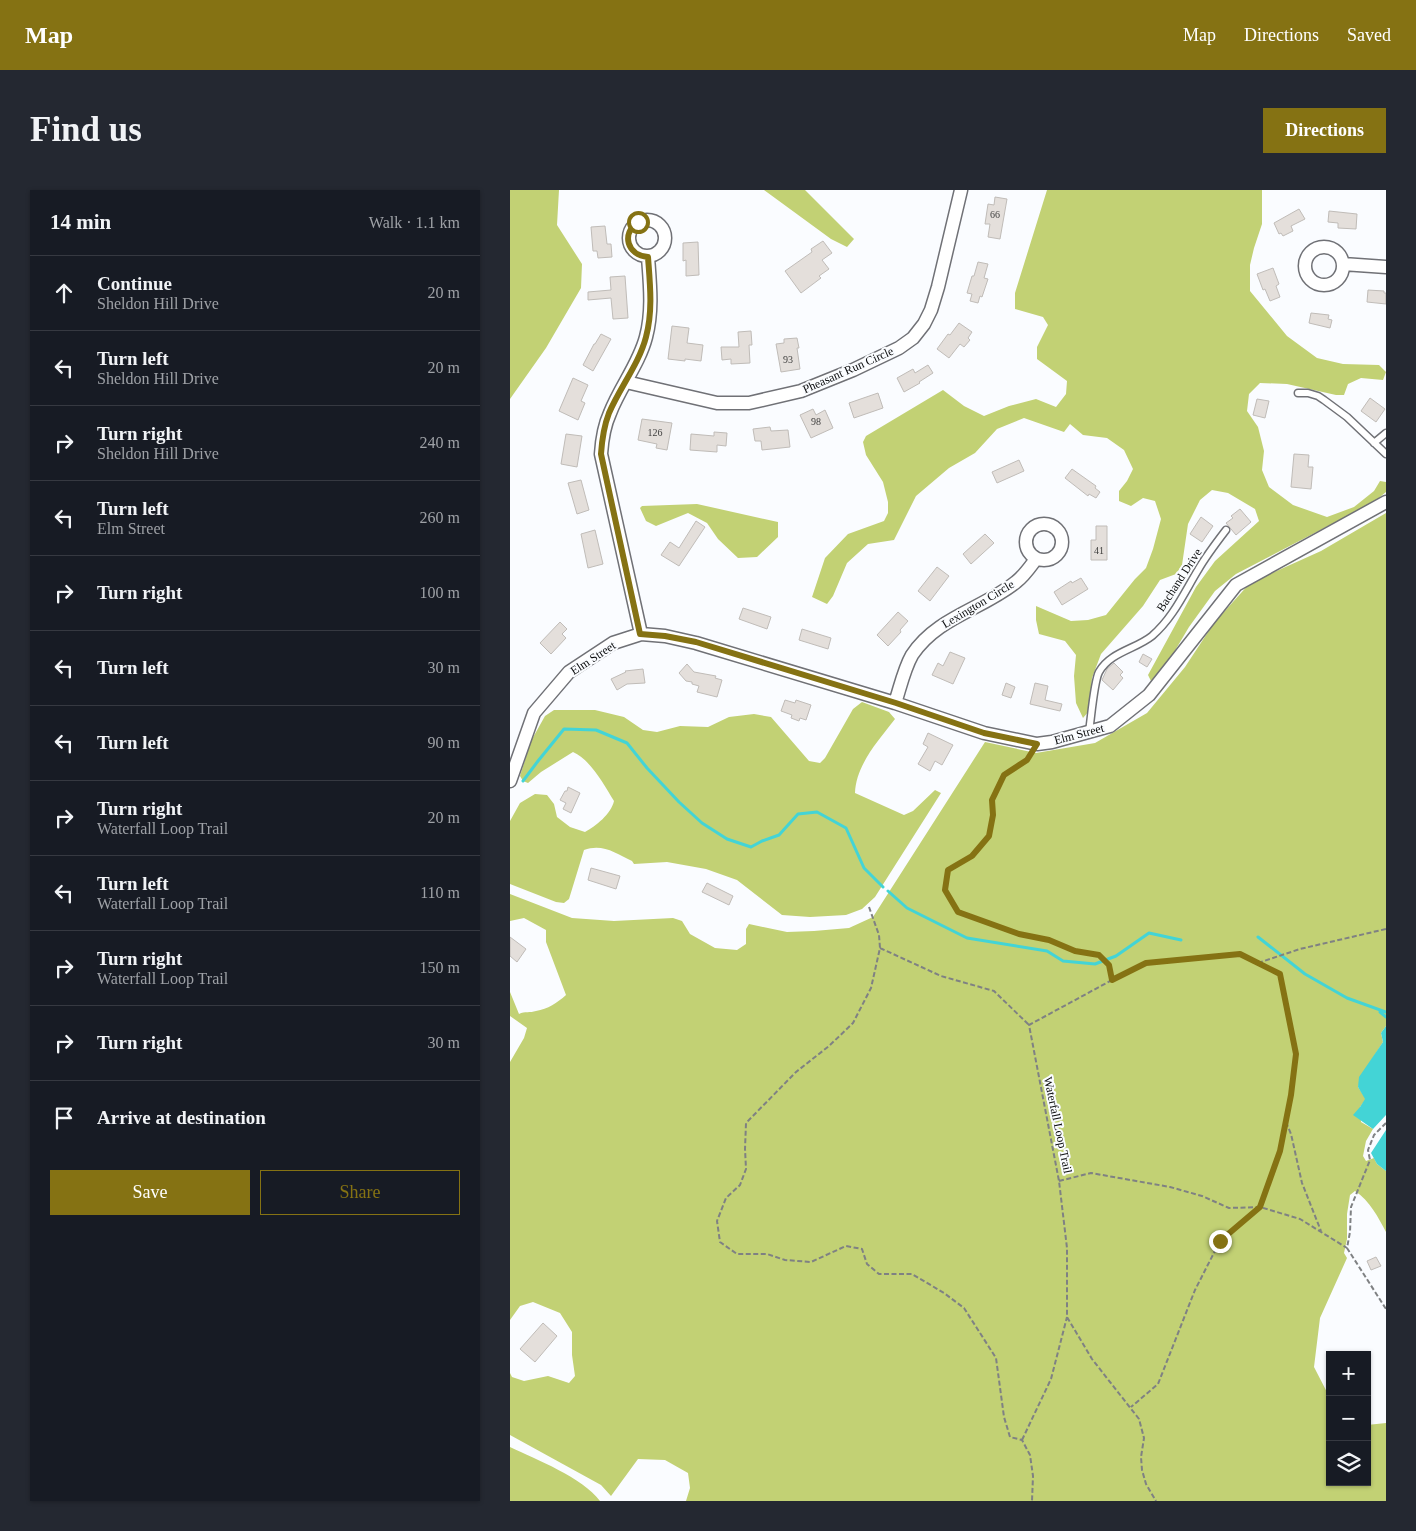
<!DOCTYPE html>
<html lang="en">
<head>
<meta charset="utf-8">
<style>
  :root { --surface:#171b24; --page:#242831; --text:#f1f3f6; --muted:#9ea1a6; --line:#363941; --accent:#857213 }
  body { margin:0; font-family:"Times New Roman",serif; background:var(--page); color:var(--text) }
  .controls { position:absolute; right:15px; bottom:15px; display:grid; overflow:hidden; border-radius:0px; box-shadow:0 1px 4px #0004 }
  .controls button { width:45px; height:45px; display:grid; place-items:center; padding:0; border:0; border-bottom:1px solid var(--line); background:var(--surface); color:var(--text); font:25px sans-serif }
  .stop { position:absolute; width:15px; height:15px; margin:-11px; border:4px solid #857213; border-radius:50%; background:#fff }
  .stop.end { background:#857213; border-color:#fff; box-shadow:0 1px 5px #0008 }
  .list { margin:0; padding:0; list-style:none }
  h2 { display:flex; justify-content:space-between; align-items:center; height:65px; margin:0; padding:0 20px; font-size:21px }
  h2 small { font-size:16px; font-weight:400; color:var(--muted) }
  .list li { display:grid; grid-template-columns:32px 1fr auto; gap:15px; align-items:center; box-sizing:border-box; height:75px; padding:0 20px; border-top:1px solid var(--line) }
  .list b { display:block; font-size:19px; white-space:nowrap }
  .list p { margin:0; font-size:16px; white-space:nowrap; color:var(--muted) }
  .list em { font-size:16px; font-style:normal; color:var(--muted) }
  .actions { display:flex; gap:10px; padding:15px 20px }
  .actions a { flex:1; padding:11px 0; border:1px solid var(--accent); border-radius:0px; text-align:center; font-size:18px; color:var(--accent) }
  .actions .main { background:var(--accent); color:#fff }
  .icon { flex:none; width:28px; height:28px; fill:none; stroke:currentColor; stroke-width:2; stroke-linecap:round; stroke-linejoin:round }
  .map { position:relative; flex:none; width:876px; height:1311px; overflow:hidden; border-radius:0px }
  header { display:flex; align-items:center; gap:30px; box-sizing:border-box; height:70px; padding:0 25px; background:var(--accent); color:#fff }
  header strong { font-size:24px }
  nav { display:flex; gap:28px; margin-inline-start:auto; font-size:18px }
  .intro { display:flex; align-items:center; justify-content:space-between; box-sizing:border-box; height:120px; padding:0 30px }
  h1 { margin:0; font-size:35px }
  .button { padding:12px 22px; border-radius:0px; background:var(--accent); color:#fff; font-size:18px; font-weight:700 }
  main { display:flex; gap:30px; padding:0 30px }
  aside { flex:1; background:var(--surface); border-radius:0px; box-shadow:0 1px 4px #0004 }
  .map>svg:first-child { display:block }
  .forest { fill:#c2d174 }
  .water { fill:#43d4d6 }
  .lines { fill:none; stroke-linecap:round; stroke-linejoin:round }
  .stream { stroke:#43d4d6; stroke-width:3 }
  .building { fill:#e4dfdb; stroke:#c0bcb8 }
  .lane-casing { stroke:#707176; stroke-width:9 }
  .street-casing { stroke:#707176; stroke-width:15 }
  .path { stroke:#7f8183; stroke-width:2; stroke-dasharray:5 2.5; stroke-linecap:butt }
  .lane { stroke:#fff; stroke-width:6 }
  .street { stroke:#fff; stroke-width:12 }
  .route { stroke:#857213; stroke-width:6 }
  .labels { text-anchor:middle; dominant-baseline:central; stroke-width:4; stroke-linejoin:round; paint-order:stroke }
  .number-label { font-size:10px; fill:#414140 }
  .street-label { font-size:12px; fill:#0b0c0d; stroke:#fafcff }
</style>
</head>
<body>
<header>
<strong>Map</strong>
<nav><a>Map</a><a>Directions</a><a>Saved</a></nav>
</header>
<div class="intro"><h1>Find us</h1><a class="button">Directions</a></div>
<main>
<aside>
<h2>14 min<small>Walk · 1.1 km</small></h2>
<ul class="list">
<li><svg class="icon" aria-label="ahead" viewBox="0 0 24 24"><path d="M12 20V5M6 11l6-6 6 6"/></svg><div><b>Continue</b><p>Sheldon Hill Drive</p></div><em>20 m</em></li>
<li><svg class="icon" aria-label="left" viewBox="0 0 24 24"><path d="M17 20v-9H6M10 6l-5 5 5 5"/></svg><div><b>Turn left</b><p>Sheldon Hill Drive</p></div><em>20 m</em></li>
<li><svg class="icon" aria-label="right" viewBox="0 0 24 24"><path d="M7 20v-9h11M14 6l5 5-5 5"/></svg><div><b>Turn right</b><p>Sheldon Hill Drive</p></div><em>240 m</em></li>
<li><svg class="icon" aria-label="left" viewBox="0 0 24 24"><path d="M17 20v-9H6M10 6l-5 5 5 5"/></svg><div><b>Turn left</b><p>Elm Street</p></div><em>260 m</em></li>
<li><svg class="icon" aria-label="right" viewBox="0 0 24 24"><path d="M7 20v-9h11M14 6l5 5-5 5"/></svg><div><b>Turn right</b></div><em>100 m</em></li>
<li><svg class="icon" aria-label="left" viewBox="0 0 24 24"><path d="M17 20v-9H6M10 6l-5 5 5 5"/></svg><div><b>Turn left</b></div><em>30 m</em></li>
<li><svg class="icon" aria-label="left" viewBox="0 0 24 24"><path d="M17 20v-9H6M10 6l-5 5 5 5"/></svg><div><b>Turn left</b></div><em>90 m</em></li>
<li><svg class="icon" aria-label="right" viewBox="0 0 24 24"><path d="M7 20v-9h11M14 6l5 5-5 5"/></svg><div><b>Turn right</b><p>Waterfall Loop Trail</p></div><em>20 m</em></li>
<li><svg class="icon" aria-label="left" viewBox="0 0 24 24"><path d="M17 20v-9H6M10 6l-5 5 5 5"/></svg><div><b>Turn left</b><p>Waterfall Loop Trail</p></div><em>110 m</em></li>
<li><svg class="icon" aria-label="right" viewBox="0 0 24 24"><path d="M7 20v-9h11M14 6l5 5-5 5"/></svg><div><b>Turn right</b><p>Waterfall Loop Trail</p></div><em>150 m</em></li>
<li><svg class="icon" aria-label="right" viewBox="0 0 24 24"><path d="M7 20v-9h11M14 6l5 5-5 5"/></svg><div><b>Turn right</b></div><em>30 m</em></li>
<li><svg class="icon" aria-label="arrive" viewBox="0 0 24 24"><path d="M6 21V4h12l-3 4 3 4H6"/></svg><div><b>Arrive at destination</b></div></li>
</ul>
<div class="actions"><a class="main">Save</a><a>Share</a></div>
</aside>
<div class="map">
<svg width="876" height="1311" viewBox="0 0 876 1311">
  <rect width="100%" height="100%" fill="#fafcff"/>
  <!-- forest -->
  <path class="forest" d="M0,0h49l-2,35 25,39 -1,24 -35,60 -36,51z
    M254,0h41l49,49 -7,8 -16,-8z
    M537,0h215v34l-8,24 -4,17v26l37,45 30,22 26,6 36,1 7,7 -3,8 -22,-2 -13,6 -4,11h-8l-49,-11 -27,-1 -11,11 -2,17 11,16 6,24 -2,19 7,17 24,18 34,12 27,-10 20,-16 6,-10 6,1v10l-12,10 -138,72 -21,17 -26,36 -19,32 -19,22 -3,-6 48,-88 19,-26 44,-40 -4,-12 -27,-16 -16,-3 -12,10 -12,24 -6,41 -6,9 -16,6 -17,26 -42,48 -9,24 -3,33 -6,7 -7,-15 -2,-27 2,-21 -11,-14 -26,-7 -3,-14v-14l35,15 17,-1 18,-5 29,-36 11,-11 7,-19 8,-30 -6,-18 -12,-3 -12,8 -12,-5v-10l8,-10 6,-12 -9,-19 -17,-12 -24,-3 -13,-11 -6,8 -40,-14 -27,11 -22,24 -26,15 -33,28 -22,44 -26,4 -21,19 -14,33 -6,8 -15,-7 13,-39 23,-24 36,-13 4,-8v-11l-5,-20 -17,-27 -3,-13 3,-6 77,-46 21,16 20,10 25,-10 27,-7 20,8 10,-13 1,-13 -30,-22v-12l11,-22 -5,-8 -28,-8v-16z
    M187,314l81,18v15l-21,20 -19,1 -20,-19 -11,-16 -19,-10 -32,13 -10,-5 -6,-13 2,-2z
    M876,323v513l-5,7 2,9 -14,22 -11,23 8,12 -6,8 1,15 12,7 -7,12 -3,15 3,5 8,-3 3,6 9,7v61c-8,-15 -16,-31 -31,-41l-5,4 -3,19v25l-3,14 3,5 -27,60 -6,49 16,31v84h37v-57l19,-2v78h-700l4,-13 -2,-15 -23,-13 -27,-1 -27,37 -10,-11 -91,-50v-62l2,4 12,4 24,-5 21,7 6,-7 -3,-21v-23l-12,-19 -27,-11 -13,4 -10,14v-258l14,-24 3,-10 -17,-12v-24l9,22c6,-3 11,-1 17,-3 12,-2 21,-8 30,-16l-20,-53v-12l-22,-12 -14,3v-27l62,24 42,3 59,-3 9,3 8,13 25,14 22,2 9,-6v-15l3,-5 38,8 27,-1 35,-3 24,-11 112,-175 51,11 59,-10 52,-30 38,-46 29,-44 36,-40 71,-32z
    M352,512l27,10 6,7c-17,22 -39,46 -40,74l49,22 9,-4 22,-21 6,3 -66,104 -13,12 -16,6 -36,2 -28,-2 -45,-35 -31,-11 -39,-7 -33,2 -2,-3c-16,-8 -30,-18 -48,-11l-15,49 -5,4 -8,-1 -46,-18v-63l10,-18 15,-9 12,1 7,9 3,13 13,10 15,5c11,-6 26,-18 29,-31 -10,-16 -23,-41 -41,-49l-32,20 -13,11 -5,-2 -3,-5 11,-35 14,-25 9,-6h41l29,7 19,13 14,2 23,-6 28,1 21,-10 25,-3 17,3 38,44 11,2 5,-5 28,-49z
    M0,1257c27,13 72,30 90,54h-90z"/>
  <!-- water -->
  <path class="water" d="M876,836v89l-13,14 -20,-14 7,-8 5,-8 -7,-12 1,-10 24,-35 -2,-9z
    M876,940v41l-9,-7 -6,-11z"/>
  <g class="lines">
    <!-- stream -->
    <path class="stream" d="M13,591l15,-20 26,-32 32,1 31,13 20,25 32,34 23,21 25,16 24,8 11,-6 17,-6 19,-21 19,-2 29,16 18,40 19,19
      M378,701l19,17 60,30 80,13 16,10 32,3 21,-8 33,-23 32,7
      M748,747l47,37 42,24 39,14
      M870,822l6,5"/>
  </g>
  <!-- building -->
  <path class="building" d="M485,7l12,2 -7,40 -12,-2 2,-13h-5l3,-20 6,1z
    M789,19l6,10 -14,7 2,5 -10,5 -2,-3 -2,1 -5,-11z
    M819,21l28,3 -1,15 -18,-1v-5l-10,-1z
    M95,36l2,18h4l1,13 -14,1 -1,-7h-4l-2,-24z
    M313,51l9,12 -10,7 7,9 -10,7 2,2 -20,15 -16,-22 27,-19 -1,-3z
    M188,52l1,33 -13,1v-16l-3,1v-18z
    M468,72l10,2 -4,14 4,1 -6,18 -2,-1 -2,7 -8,-2 2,-7 -5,-1 5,-17h2z
    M763,78l6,16 -3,2 4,11 -10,4 -5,-12 -2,1 -6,-16z
    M115,86l3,42 -15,1 -2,-21 -23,2v-8l23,-2 -1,-13z
    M858,100l16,1v2h2v11l-19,-2z
    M801,123l18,2 -1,4 4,1 -2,8 -21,-5z
    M449,133l13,9 -4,6 2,2 -6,7 -4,-3 -11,14 -12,-9 11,-15 2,1z
    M162,136l17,2 -2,15 16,2 -2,16 -16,-2v2l-17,-2z
    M241,141l1,14h-3l1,18 -19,1v-5l-9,1 -1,-13h18l-1,-15z
    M91,144l10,5 -18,32 -10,-6 11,-21h1z
    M287,148l2,10h-2l3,21 -19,3 -5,-28 8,-1v-4z
    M418,175l5,8 -14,9 1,1 -16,9 -7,-14 16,-9 2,4z
    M63,188l15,7 -7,16 4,2 -7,17 -19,-9z
    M368,203l5,15 -29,10 -5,-15z
    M860,208l15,11 -9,13 -15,-11z
    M747,209l12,2 -4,17 -12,-3z
    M303,219l3,6 9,-5 8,18 -22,10 -11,-23z
    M132,229l30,4 -5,27 -11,-2 1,-4 -19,-4z
    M260,237l1,4 17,-1 2,17 -28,3 -1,-9h-6l-2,-12z
    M204,242l13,1 -1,13 -9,-1v7l-27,-2 1,-16 23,2z
    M56,244l16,2 -5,31 -16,-3z
    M784,264l15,1 -1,12h5l-2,22 -20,-2z
    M509,270l5,11 -27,12 -5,-11z
    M562,279l24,17 -1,2 5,4 -4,6 -7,-4 -1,2 -23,-18z
    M71,290l8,30 -12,4 -9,-31z
    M730,319l11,13 -15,13 -10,-12 7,-5 -2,-2z
    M691,327l12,9 -11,16 -12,-8z
    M186,331l9,6 -26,39 -18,-11 9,-13 9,6z
    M586,336h11v34h-16v-20h5z
    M85,340l8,34 -15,4 -7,-34z
    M475,344l9,9 -23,21 -8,-10z
    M427,377l12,9 -19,25 -12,-10z
    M571,388l7,11 -26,16 -8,-13 17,-11 1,2z
    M233,418l28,9 -4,12 -28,-10z
    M388,422l10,9 -8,9 1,2 -13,14 -11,-11z
    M50,432l7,7 -5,5 4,4 -15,16 -11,-11z
    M292,439l29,9 -3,11 -29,-9z
    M440,462l15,6 -12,26 -21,-9 6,-12 5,3z
    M633,464l9,5 -5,8 -8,-5z
    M604,473l9,9 -3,3 3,3 -10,12 -11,-10 5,-11z
    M177,474l7,8 22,4 -1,2 7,2 -5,17 -20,-5 2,-6 -7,-2v-2l-6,-1 -7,-8z
    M133,479l2,14 -18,1 -10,6 -6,-11 15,-7 -1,-1z
    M496,493l9,4 -4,11 -9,-3z
    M525,493l13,3 -3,14 17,4 -2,7 -30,-7z
    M275,510l10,3 1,-3 15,5 -5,15 -6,-2 -1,3 -8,-3 1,-3 -11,-4z
    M418,543l25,12 -11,20 -7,-4 -5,10 -12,-7 10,-17 -5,-3z
    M58,597l12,6 -9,20 -8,-4 3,-6 -6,-3 5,-9h2z
    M81,678l29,8 -4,13 -28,-9z
    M197,693l26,13 -4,9 -27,-13z
    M0,747l16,12 -9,13 -7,-6z
    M866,1067l5,9 -10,4 -4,-9z
    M33,1133l14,13 -22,26 -15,-13z"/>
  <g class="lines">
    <defs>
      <path id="lane" d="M788,203h10l10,3 6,4 23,17 39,37
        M864,253l12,-10
        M579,542c2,-13 5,-51 10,-60 11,-20 37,-23 53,-36 21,-18 32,-43 46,-66 8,-14 18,-27 28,-40"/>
      <path id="street" d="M119 48a18 18 0 1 1 36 0a18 18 0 1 1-36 0Z
        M795 76a19 19 0 1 1 38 0a19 19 0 1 1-38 0Z
        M833,74l43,3
        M116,192l91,21h32l52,-12 52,-21 46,-22 14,-10 11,-14 7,-14 7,-23 23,-97
        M516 352a18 18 0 1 1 36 0a18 18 0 1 1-36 0Z
        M131,444l-40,-180c1,-15 3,-28 9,-41 10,-26 29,-49 36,-76 7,-26 4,-53 2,-80
        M385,513c5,-15 9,-34 17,-48 25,-38 71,-46 104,-73 8,-6 14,-15 20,-23
        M0,591l24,-68 35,-41 44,-29 28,-9 24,2 31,7 199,60 89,30 53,11 15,-2 58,-16 39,-31 87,-110 150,-83"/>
    </defs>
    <!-- lane casing -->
    <use href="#lane" class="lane-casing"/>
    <!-- street casing -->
    <use href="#street" class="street-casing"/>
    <!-- path -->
    <path class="path" d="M522,563l-5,7 -23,15 -12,25 1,15 -4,21 -17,20 -24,14 -3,20 13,22 61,22 30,6 26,11 24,4 10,10 3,15 34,-17 50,-6 44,-3 40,20 16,80 -5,41 -11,56 -20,56 -40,34 -25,49 -37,94 -27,23
      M359,717l10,28 1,13 -9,40 -18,35 -24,23 -33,26 -50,51 -1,26 1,20 -6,16 -14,13 -9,23 3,21 17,12h30l18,6 26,2 35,-16 16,3 5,15 12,10h33l32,19 20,15 32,50 8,59 6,20 12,3 8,15 3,21 -1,25
      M370,758l61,28 53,15 35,34
      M748,773l42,-14 86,-20
      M602,790l-83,45 30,156 8,67v69l25,42 47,60 5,19 -3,19 1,13 4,14 10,17
      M776,932l5,12 11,49 19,48
      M876,933l-12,12 -6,15 2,10 -19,47 -1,25 -3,16 39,61
      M549,991l32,-8 79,14 32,9 27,12 31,-1 40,12 47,29
      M512,1250l29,-61 16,-62"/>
    <!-- lane -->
    <use href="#lane" class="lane"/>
    <!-- street -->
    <use href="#street" class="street"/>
  </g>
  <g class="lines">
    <!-- route -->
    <path class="route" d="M128,32c-17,12 -11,33 10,35 2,27 5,54 -2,80 -7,27 -26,50 -37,76 -5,13 -7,26 -8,41l39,180 25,2 31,6 200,61 88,30 53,11 -10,16 -23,15 -12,25 1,15 -4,21 -17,20 -24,14 -3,20 13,22 61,22 30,6 26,11 24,4 10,10 3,15 34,-17 94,-9 40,20 16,80 -5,41 -11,56 -20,56 -40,34"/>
  </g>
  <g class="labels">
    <!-- number labels -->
    <g class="number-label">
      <text x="485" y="24">66</text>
      <text x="278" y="169">93</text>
      <text x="306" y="231">98</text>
      <text x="145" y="242">126</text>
      <text x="589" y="360">41</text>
    </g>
    <!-- street labels -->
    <g class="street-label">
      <text transform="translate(338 180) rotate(-24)">Pheasant Run Circle</text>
      <text transform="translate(669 390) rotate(-57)">Bachand Drive</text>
      <text transform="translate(468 414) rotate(-31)">Lexington Circle</text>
      <text transform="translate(83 468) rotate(-33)">Elm Street</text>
      <text transform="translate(569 544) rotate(-15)">Elm Street</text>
      <text transform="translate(548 935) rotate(78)">Waterfall Loop Trail</text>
    </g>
  </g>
</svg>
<div class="controls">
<button>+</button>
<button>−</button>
<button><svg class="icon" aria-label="layers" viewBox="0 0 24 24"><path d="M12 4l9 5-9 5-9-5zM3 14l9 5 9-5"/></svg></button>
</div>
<div class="stop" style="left:128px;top:32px"></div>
<div class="stop end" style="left:710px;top:1051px"></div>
</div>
</main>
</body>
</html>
